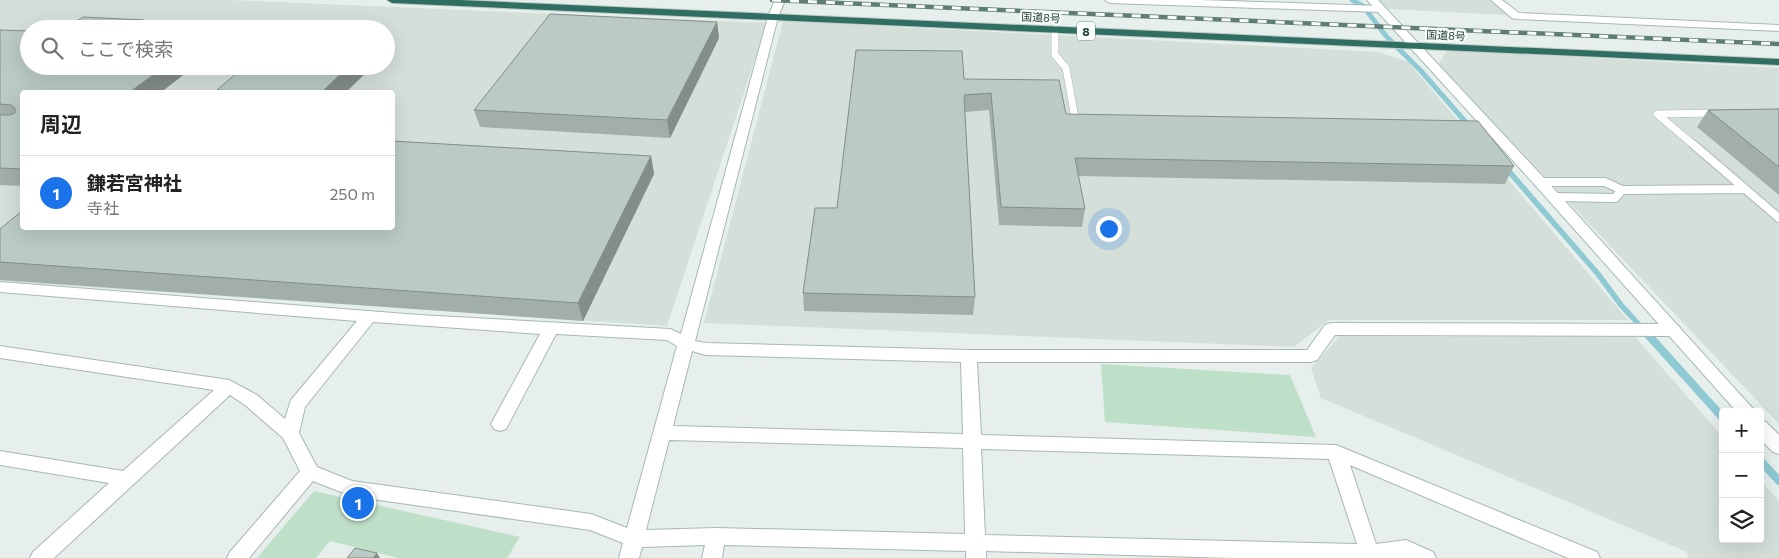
<!DOCTYPE html>
<html lang="ja">
<head>
<meta charset="utf-8">
<style>
  :root { --surface:#fff; --page:#f2f2f2; --text:#222; --muted:#767676; --line:#e0e0e0; --accent:#1a73e8 }
  body { margin:0; font-family:Commissioner,"Noto Sans JP",sans-serif; background:var(--page); color:var(--text) }
  .controls { position:absolute; right:15px; bottom:15px; display:grid; overflow:hidden; border-radius:5px; box-shadow:0 5px 20px #0002 }
  .controls button { width:45px; height:45px; display:grid; place-items:center; padding:0; border:0; border-bottom:1px solid var(--line); background:var(--surface); color:var(--text); font:25px sans-serif }
  .you { position:absolute; left:1108px; top:228px; width:18px; height:18px; margin:-12px; border:4px solid #fff; border-radius:50%; background:#1a73e8; box-shadow:0 0 0 8px #1a73e833 }
  .badge { display:grid; place-items:center; width:32px; height:32px; border-radius:50%; background:var(--accent); color:#fff; font-size:16px; font-weight:700 }
  .pin { position:absolute; translate:-50% -50%; border:2px solid #fff; box-shadow:0 1px 5px #0006 }
  .list { margin:0; padding:0; list-style:none }
  h2 { display:flex; justify-content:space-between; align-items:center; height:65px; margin:0; padding:0 20px; font-size:21px }
  h2 small { font-size:16px; font-weight:400; color:var(--muted) }
  .list li { display:grid; grid-template-columns:32px 1fr auto; gap:15px; align-items:center; box-sizing:border-box; height:75px; padding:0 20px; border-top:1px solid var(--line) }
  .list b { display:block; font-size:19px; white-space:nowrap }
  .list p { margin:0; font-size:16px; white-space:nowrap; color:var(--muted) }
  .list em { font-size:16px; font-style:normal; color:var(--muted) }
  .icon { flex:none; width:28px; height:28px; fill:none; stroke:currentColor; stroke-width:2; stroke-linecap:round; stroke-linejoin:round }
  .map { position:relative; flex:none; width:1779px; height:558px; overflow:hidden }
  .search { position:absolute; background:var(--surface); box-shadow:0 5px 20px #0002; left:20px; top:20px; width:375px; height:55px; display:flex; align-items:center; gap:12px; box-sizing:border-box; padding:0 18px; border-radius:28px; color:var(--muted); font-size:19px }
  .panel { position:absolute; background:var(--surface); box-shadow:0 5px 20px #0002; left:20px; top:90px; width:375px; height:140px; border-radius:5px }
  .map>svg:first-child { display:block }
  .built { fill:#d4dfda; fill-rule:evenodd }
  .green { fill:#bfe0c8 }
  .lines { fill:none; stroke-linecap:round; stroke-linejoin:round }
  .stream-far2 { stroke:#8ec9d4; stroke-width:5 }
  .stream-far1 { stroke:#8ec9d4; stroke-width:5.5 }
  .stream { stroke:#8ec9d4; stroke-width:8 }
  .lane-far1-casing { stroke:#a8b8b2; stroke-width:8 }
  .lane-casing { stroke:#a8b8b2; stroke-width:10 }
  .street-casing { stroke:#a8b8b2; stroke-width:2 }
  .secondary-casing { stroke:#a4bbb3; stroke-width:2 }
  .highway-casing { stroke:#c2cac8; stroke-width:2 }
  .lane-far1 { stroke:#fff; stroke-width:7 }
  .lane { stroke:#fff; stroke-width:8 }
  .street { fill:#fff; fill-rule:evenodd }
  .secondary { fill:#fff; fill-rule:evenodd }
  .highway { fill:#2f6f62; fill-rule:evenodd }
  .rail-casing { stroke:#5f7d75; stroke-width:4.5 }
  .rail { stroke:#f7fbf9; stroke-width:3; stroke-dasharray:9; stroke-linecap:butt }
  .wall { fill:#a1aea9 }
  .shaded-wall { fill:#838d89 }
  .building { fill:#bbcac4; stroke:#838d89 }
  .labels { text-anchor:middle; dominant-baseline:central; stroke-width:4.5; stroke-linejoin:round; paint-order:stroke }
  .far-street-label { font-size:11px; fill:#24423a; stroke:#f7fbf9 }
  .shield { fill:#f7fbf9; stroke:#637a73; stroke-width:1 }
  .shield-label { font-size:12px; font-weight:bold; fill:#24423a }
</style>
</head>
<body>
<div class="map">
<svg width="1779" height="558" viewBox="0 0 1779 558">
  <rect width="100%" height="100%" fill="#e6efeb"/>
  <!-- built -->
  <path class="built" d="M0,0h228l539,23 -100,303 -667,-45zM29,29h357v37h-357zM22,92h370v136h-370z
    M1379,0h111l18,15 -121,-6z
    M783,21l596,31 29,10 220,258h-299l-35,27 -590,-24z
    M1448,50l331,18v356l-341,-360z
    M1634,336l89,101v102h37v-59l19,21v57h-91l-1,-6 -366,-154 -10,-30 28,-31z"/>
  <!-- green -->
  <path class="green" d="M1101,364l189,11 26,62 -211,-15z
    M314,491l206,46 -13,21h-109l-68,-17 -14,17h-59z"/>
  <g class="lines">
    <!-- stream-far2 -->
    <path class="stream-far2" d="M1352,0l11,6 23,30 35,35 49,56"/>
    <!-- stream-far1 -->
    <path class="stream-far1" d="M1506,168l92,106 23,31 22,24"/>
    <!-- stream -->
    <path class="stream" d="M1642,328l81,90
      M1760,460l19,21"/>
    <defs>
      <path id="lane-far1" d="M1055,30v25l11,13 9,50
        M1695,146l-38,-32 60,-1"/>
      <path id="lane" d="M1694,145l85,73
        M1540,182h65l17,8 123,-1
        M1554,197l61,1 7,-8"/>
      <path id="street" d="M775,0h10l-7,17 -83,324 11,2 263,7h338l18,-25 6,-2 342,1 6,2 2,4 -2,4 -6,2 -338,-1 -18,25 -6,2h-334l4,73 355,10 261,107 3,6h-32l-218,-93 26,79 30,-4 27,12 3,6h-203l-247,-7v7h-20v-7l-242,-6 -2,13h-20l3,-13 -63,2 -3,11h-20l4,-15 -33,-13 -239,-34 -38,-15 -64,77h-22l3,-6 70,-81 -17,-33 -38,-33 -15,-10 -176,163h-24l3,-6 76,-69 -109,-18v-14l123,20 91,-81 -214,-32v-12l229,34 28,15 28,24 6,-19 66,-79 -357,-29v-10l419,33 251,14 11,5 87,-317zM373,322l167,12 -49,90 3,5 6,2 6,-2 50,-95 111,6 10,6 -50,182 -36,-14 -239,-33 -35,-14 -18,-34 6,-26zM692,351l14,4 255,7 2,72 -290,-8zM669,440l294,8 2,86 -249,-6 -70,2zM981,449l348,10 28,85 -372,-9z
        M1105,0h96l179,6 5,3 -5,3 -270,-9z
        M1491,0h11l17,13 260,12v6l-263,-12 -4,-1z"/>
      <path id="secondary" d="M1367,0h11l167,179 211,233h-19l-202,-227z
        M1760,420l6,2 13,13v19l-6,-2 -13,-13z"/>
      <path id="highway" d="M387,0h73l1319,59v6l-1387,-62z"/>
    </defs>
    <!-- lane-far1 casing -->
    <use href="#lane-far1" class="lane-far1-casing"/>
    <!-- lane casing -->
    <use href="#lane" class="lane-casing"/>
    <!-- street casing -->
    <use href="#street" class="street-casing"/>
    <!-- secondary casing -->
    <use href="#secondary" class="secondary-casing"/>
    <!-- highway casing -->
    <use href="#highway" class="highway-casing"/>
    <!-- lane-far1 -->
    <use href="#lane-far1" class="lane-far1"/>
    <!-- lane -->
    <use href="#lane" class="lane"/>
    <!-- street -->
    <use href="#street" class="street"/>
    <!-- secondary -->
    <use href="#secondary" class="secondary"/>
    <!-- highway -->
    <use href="#highway" class="highway"/>
    <defs>
      <path id="rail" d="M772,0l1007,44"/>
    </defs>
    <!-- rail casing -->
    <use href="#rail" class="rail-casing"/>
    <!-- rail -->
    <use href="#rail" class="rail"/>
  </g>
  <!-- wall -->
  <path class="wall" d="M717,22l2,16 -49,100 -190,-11 -6,-17z
    M0,30l29,36h166l-34,26h-139v94l-22,-1z
    M373,66l-27,26h-128l-1,-2z
    M964,79l102,35 448,52 -9,18 -427,-8 7,33 -3,18 -83,-2 -10,-115 -24,2 10,185 -2,18 -169,-4 -1,-18 34,-85z
    M1779,109v86l-82,-68 11,-17z
    M651,156l3,18 -71,147 -583,-41v-51z"/>
  <!-- shaded-wall -->
  <path class="shaded-wall" d="M144,20l4,9h-17z
    M717,22l2,16 -49,100 -3,-18z
    M165,66h30l-34,26h-31z
    M349,66h24l-27,26h-24z
    M651,156l3,18 -71,147 -5,-18z
    M377,553l3,5h-7z"/>
  <!-- building -->
  <path class="building" d="M550,14l167,8 -50,98 -193,-10z
    M83,17l61,3 -13,9h-66z
    M0,30l29,1v35h136l-35,26h-108v77l-22,-1v-53h10l5,-2v-5l-4,-3 -11,-1z
    M856,50l106,1 2,28 95,1 7,34 412,7 36,45 -439,-8 10,51 -84,-2 -10,-114 -27,2 11,202 -172,-4 12,-85h22z
    M245,66h104l-27,26h-57l-48,-2z
    M1779,109v58l-71,-57z
    M392,141l259,15 -73,147 -578,-41v-33l22,-18v17h370z
    M355,548l22,5 -4,5h-26z"/>
  <g class="labels">
    <!-- far-street labels -->
    <g class="far-street-label">
      <text transform="translate(1041 17) rotate(3)">国道8号</text>
      <text transform="translate(1446 35) rotate(3)">国道8号</text>
    </g>
    <!-- shield labels -->
    <rect class="shield" x="1077" y="21.5" width="18" height="19" rx="4"/>
    <g class="shield-label">
      <text x="1086" y="31">8</text>
    </g>
  </g>
</svg>
<div class="controls">
<button>+</button>
<button>−</button>
<button><svg class="icon" aria-label="layers" viewBox="0 0 24 24"><path d="M12 4l9 5-9 5-9-5zM3 14l9 5 9-5"/></svg></button>
</div>
<div class="you"></div>
<div class="pin badge" style="left:358px;top:503px">1</div>
<div class="search"><svg class="icon" aria-label="search" viewBox="0 0 24 24"><circle cx="10" cy="10" r="6"/><path d="M15 15l6 6"/></svg>ここで検索</div>
<section class="panel">
<h2>周辺<small></small></h2>
<ul class="list">
<li><span class="badge">1</span><div><b>鎌若宮神社</b><p>寺社</p></div><em>250 m</em></li>
</ul>
</section>
</div>
</body>
</html>
